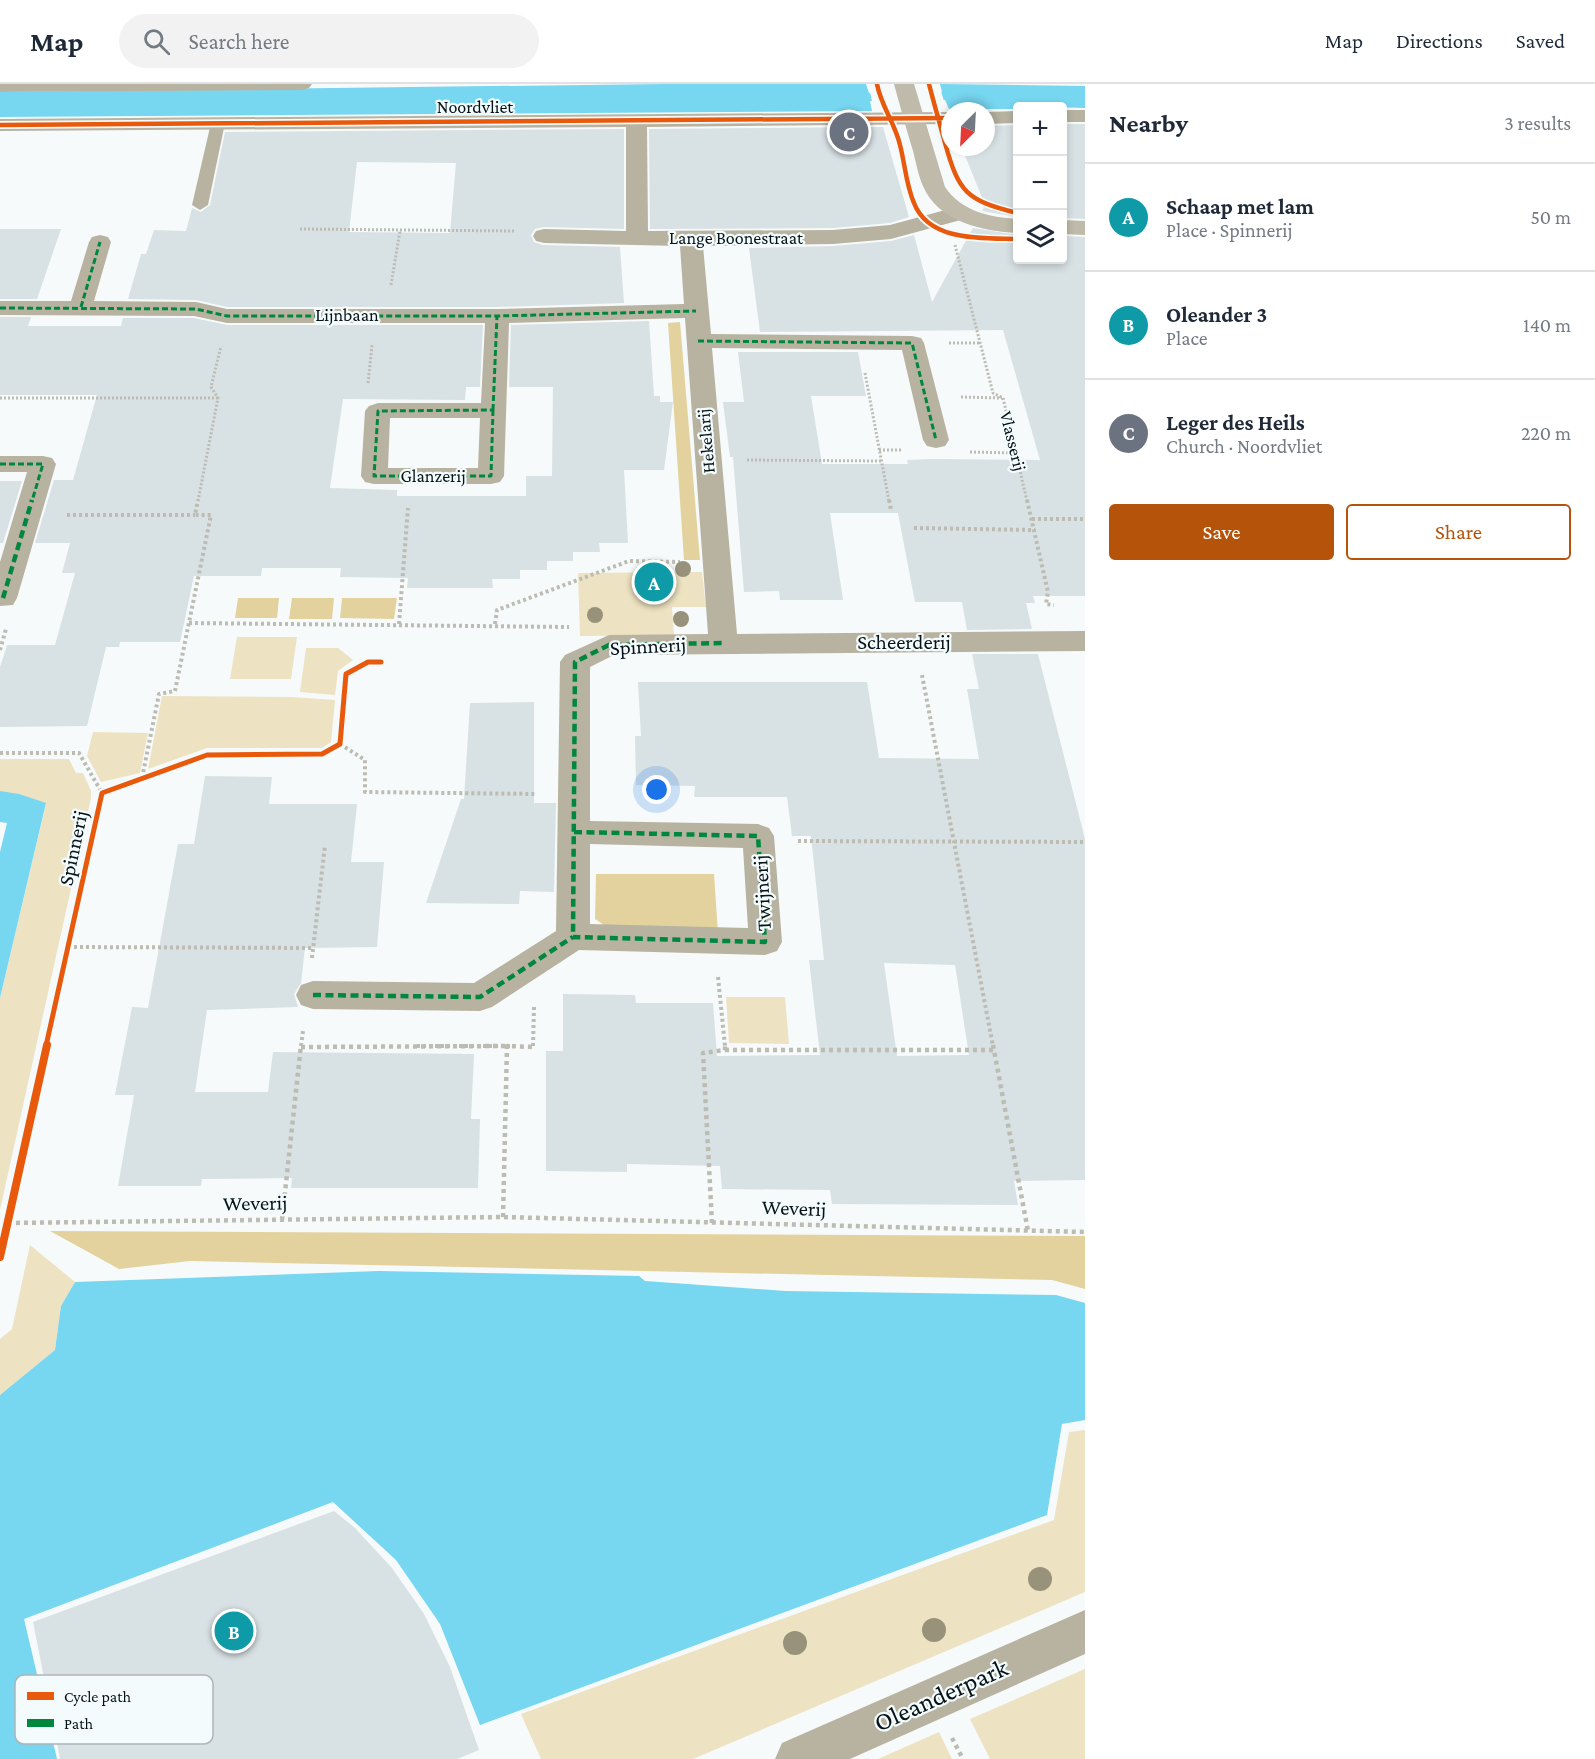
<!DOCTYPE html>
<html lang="en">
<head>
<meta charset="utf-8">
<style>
  :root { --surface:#fff; --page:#f2f2f3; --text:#1f2937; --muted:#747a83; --line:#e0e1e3; --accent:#b45309 }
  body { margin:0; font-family:"Crimson Pro",serif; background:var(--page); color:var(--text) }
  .controls { position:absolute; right:18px; top:18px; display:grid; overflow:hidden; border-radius:6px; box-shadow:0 3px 9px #0003 }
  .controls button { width:54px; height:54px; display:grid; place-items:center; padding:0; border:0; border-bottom:2px solid var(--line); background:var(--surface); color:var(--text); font:30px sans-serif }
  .compass { position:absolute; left:941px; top:18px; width:54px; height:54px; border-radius:50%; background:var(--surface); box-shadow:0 3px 9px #0003; rotate:204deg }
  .you { position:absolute; left:657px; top:706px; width:21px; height:21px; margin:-15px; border:4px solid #fff; border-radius:50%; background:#1a73e8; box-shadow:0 0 0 9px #1a73e833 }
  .badge { display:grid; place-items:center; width:39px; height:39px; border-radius:50%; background:var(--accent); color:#fff; font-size:20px; font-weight:700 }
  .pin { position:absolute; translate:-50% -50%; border:3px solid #fff; box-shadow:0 2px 6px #0006 }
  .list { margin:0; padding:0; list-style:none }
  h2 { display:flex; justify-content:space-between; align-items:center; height:78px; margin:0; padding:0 24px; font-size:26px }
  h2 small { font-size:20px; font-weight:400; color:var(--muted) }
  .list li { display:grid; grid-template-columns:39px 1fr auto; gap:18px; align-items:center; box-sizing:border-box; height:108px; padding:0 24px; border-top:2px solid var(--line) }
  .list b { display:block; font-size:22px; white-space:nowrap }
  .list p { margin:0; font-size:20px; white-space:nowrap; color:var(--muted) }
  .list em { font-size:20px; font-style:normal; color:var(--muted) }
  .actions { display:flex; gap:12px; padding:18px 24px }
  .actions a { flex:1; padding:14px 0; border:2px solid var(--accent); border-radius:6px; text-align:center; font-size:21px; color:var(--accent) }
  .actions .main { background:var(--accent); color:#fff }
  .icon { flex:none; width:33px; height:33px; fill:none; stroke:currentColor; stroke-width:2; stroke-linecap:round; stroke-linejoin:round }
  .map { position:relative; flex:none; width:1085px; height:1675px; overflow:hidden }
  header { display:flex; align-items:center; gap:36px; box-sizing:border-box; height:84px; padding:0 30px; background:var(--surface); border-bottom:2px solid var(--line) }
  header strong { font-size:28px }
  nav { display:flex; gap:33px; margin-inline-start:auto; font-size:21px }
  .search { width:420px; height:54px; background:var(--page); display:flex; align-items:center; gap:15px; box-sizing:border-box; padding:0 21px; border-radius:33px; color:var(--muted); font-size:22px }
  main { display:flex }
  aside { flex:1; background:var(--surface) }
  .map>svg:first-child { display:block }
  .green { fill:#ede2c1 }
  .forest { fill:#e3d29d }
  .water { fill:#77d6f0 }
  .pier { fill:#f6fafb }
  .building { fill:#d8e1e4; fill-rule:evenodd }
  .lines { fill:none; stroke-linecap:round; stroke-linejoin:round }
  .path-far2 { stroke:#bdbcb3; stroke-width:3; stroke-dasharray:2 2; stroke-linecap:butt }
  .path-far1 { stroke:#bdbcb3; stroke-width:4; stroke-dasharray:3 3; stroke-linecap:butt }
  .path { stroke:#bdbcb3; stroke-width:4.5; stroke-dasharray:4 4; stroke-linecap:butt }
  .lane { fill:#b8b3a1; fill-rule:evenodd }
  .street { fill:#b8b3a1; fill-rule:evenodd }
  .secondary { fill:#bfbaa9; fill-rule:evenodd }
  .quiet-far1 { stroke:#00873e; stroke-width:3; stroke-dasharray:6 3; stroke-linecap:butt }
  .quiet { stroke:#00873e; stroke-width:4.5; stroke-dasharray:8 4.5; stroke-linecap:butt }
  .cycleway-far2-casing { stroke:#f4fbfd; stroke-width:8 }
  .cycleway-far1-casing { stroke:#f4fbfd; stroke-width:9 }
  .cycleway-casing { stroke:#f4fbfd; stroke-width:11 }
  .cycleway-far2 { stroke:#e8590c; stroke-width:4.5 }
  .cycleway-far1 { stroke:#e8590c; stroke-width:5 }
  .cycleway { stroke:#e8590c; stroke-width:8 }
  .tree { fill:#98927b }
  .labels { text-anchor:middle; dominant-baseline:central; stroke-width:4.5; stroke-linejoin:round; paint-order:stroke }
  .far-street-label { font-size:18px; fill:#061317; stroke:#f4fbfd }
  .street-label { font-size:21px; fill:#061317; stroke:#f4fbfd }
  .near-street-label { font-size:26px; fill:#061317; stroke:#f4fbfd }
  .key { fill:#f4fbfd; stroke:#adb5b8; stroke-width:1.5 }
  .key-label { font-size:16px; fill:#061317 }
</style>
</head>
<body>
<header>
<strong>Map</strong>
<div class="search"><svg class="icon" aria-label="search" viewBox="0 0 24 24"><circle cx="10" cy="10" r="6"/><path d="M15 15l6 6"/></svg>Search here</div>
<nav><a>Map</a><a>Directions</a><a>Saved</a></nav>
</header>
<main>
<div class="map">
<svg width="1085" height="1675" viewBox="0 0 1085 1675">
  <rect width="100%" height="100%" fill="#f6fafb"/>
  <!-- green -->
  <path class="green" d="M702,488l4,35h-34l2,28 -94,1 -2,-63z
    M237,553h60l-6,42h-61z
    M306,564h32l15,12 -15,11 -3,24 -35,-3z
    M162,612l129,1 44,3 -4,42 -9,6h-115l-59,21z
    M93,648l55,1 -8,40 -39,9 -14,-26z
    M0,675h69l7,14h7l8,18v7l-91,412v-212l46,-194 -46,-13z
    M726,913h59l4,47 -60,-1z
    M30,1161l45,37 -14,24 -6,44 -55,45v-56l12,-10z
    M1085,1346v162l-392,167h-152l-20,-45 533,-194 15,-88z
    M1085,1585v90h-95l-20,-40z
    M939,1648l13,27h-74z"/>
  <!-- forest -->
  <path class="forest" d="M680,238l20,238h-16l-16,-237z
    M238,514h41l-2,20h-42z
    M292,514h42l-2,21h-43z
    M342,514h55l-3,21 -54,-1z
    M596,790h118l4,59 -108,-4 -15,-10z
    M50,1147l1035,5v53l-33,-9 -862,-19 -71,8z"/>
  <!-- water -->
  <path class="water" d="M665,0h201l3,9 73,-1 -2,-8 145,2v22l-68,-2v3h-68l-4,-9 -75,1 2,10 -872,6v-25z
    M0,707l19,3 27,9 -46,195v-146l7,-29 -7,-1z
    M379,1187l260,5 6,5 140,10 271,4 29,8v117l-23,4 -15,91 -567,210 -40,-101 -44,-64 -63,-58 -309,117 33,140h-57v-364l55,-45 6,-44 14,-24z"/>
  <!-- pier -->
  <path class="pier" d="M941,7l3,10h-72l-2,-9z"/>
  <!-- building -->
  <path class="building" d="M1062,40h23v95l-23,-1z
    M1017,41v92l-35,-6 3,-6 -23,-57 24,-1v-21z
    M883,43l26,90 -19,6 -57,5 -183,1 -1,-100z
    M624,45v100l-80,-2 -9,2 -4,6 3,7 9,3 77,2 4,56 -127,4h-270l-31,-7 -68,-1 13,-45h5l8,-24 32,1 6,-23 9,4 9,-7 15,-73zM357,78l99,1 -6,70 -101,-1z
    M973,144l44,7v25h45v-24l23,1v359h-52l2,7h-9l6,26 -65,1 -5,-28h-47l-17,-89h-68l13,87h-63l-1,-9 -35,1 -11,-135h-3l-7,-55h21l-6,-50h120l8,44h-55l11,68h86l-1,-4 25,-1 108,1 -37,-130 -243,2 -11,-84 84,-2 58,-5 23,-6 18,67z
    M0,145h61l-24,70h-37z
    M0,233h31l-3,9h93l2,-8h71l33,7h256l-3,62h-14l-1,13 -122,-1 -13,89 67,2v6h129v-20h26l1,-89h-44l2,-62 138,-4 5,75h6v6h13l-9,68h-40l4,73h-29l1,9h-27v9h-26v9h-27v9h-28l1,9h-86l1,-10 -68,-1 1,-9h-79l-1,8h-67l-14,66h-60l-1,5h-13l-19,79 -87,1v-60l7,-22h48l20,-72h-13l8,-30h-35l19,-63h19l24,-85h-97z
    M0,397h22l-19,62h-3z
    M972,570h66l47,185v341l-71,1 4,24 -186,-1 -2,-14 -108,-1 -2,-23 -93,-2v8l-81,-1v-120h17v-57l72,1 1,8h77l4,53 103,-1 -11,-95h15l-13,-124h-19l-5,-39h-93l1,-11 -59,-1 -1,-49h6l-3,-54h229l12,76 100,1 -12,-70h12zM884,879l71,2 14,90 -72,1z
    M534,618v101h22l-2,89 -34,-1 -1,13 -93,-1 35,-104h3l6,-96z
    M205,692l67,1 -3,27h88l-6,58h33l-7,85 -72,1 -4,35 -7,11 4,13 -91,3 -12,82h73l5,-40 201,2 -3,65h9l-2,69h-187l1,-10 -90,1 -1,7h-83l16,-91h-19l17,-88 16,1 30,-164h16z
    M334,1427l21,17 37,40 32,46 26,53 29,83 -22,9h-397l-27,-137z"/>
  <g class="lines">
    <!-- path-far2 -->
    <path class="path-far2" d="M300,145l215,2
      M955,161l38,148 10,5 24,103
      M391,201l9,-54
      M949,259h30
      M865,289l24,128
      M368,299l4,-38
      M961,313l41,1
      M0,314h218
      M879,366h23
      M970,368l47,1
      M747,376l134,1
      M198,417l20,-103 -7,-11 10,-41"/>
    <!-- path-far1 -->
    <path class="path-far1" d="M889,416l2,10
      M1027,416l21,92 -2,12 8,1
      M67,431h128
      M1032,435h53
      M914,444l121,2
      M189,539l380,4
      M399,540l9,-116
      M495,540l2,-14 132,-49 51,1
      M0,566l6,-21
      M922,591l71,371
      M340,660l25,16v32l170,2
      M0,669h79l23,40
      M142,694l17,-84 16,-3 36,-176h-16l3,-15
      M798,757l287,1
      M68,863l245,1
      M312,874l13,-113
      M718,893l7,69
      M301,962l2,-15
      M417,962h90
      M507,962h11
      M533,962l1,-39"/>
    <!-- path -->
    <path class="path" d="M993,961l35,186
      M301,963l206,-1
      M725,966h270
      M503,1133l4,-171 26,1v-2
      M282,1136l19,-175
      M8,1139l495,-6 582,15
      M712,1139l-9,-170 22,-3v-5
      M952,1654l11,21"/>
    <!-- lane -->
    <path class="lane" d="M218,35l7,4 -17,82 -8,5 -8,-5 19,-82z"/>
    <!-- street -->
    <path class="street" d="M0,0h312l-3,4 -7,2 -302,2z
      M1062,26h23v12h-23z
      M1017,27v12l-31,1v-12z
      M950,28v12l-303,3 1,104 185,-1 57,-5 70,-19 8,2 3,5 -3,5 -77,21 -58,5 -130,2 8,88 201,2 9,2 3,5 25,97 -4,6 -9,2 -9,-2 -4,-6 -21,-90 -190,-2 25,286 348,-3v20l-471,4 -24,12v154l168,3 11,4 5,8 8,106 -5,9 -12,4 -186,-5 -87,57 -12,4 -167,-2 -12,-4 -5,-10 5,-10 12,-4 161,2 82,-52 4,-269 5,-7 44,-20 99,-1 -23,-316 -176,5 -5,153 -4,6 -9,2h-117l-9,-2 -4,-6 4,-65 4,-5 9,-3h103l4,-80h-258l-33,-7 -194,-1v-14h71l18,-59 3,-5 8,-2 8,2 3,5 -17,59 102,1 31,7h270l187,-5 -4,-58 -136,-3 -8,-2 -3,-5 3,-5 8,-2 82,2v-104l-626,4v-12zM390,334h90l-2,50h-90zM590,760l153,4 5,80 -158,-4z
      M0,372h43l9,2 4,6 -39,134 -4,7 -13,1v-44l27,-90h-27z
      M1085,1526v44l-235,105h-75l7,-16z"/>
    <!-- secondary -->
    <path class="secondary" d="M894,0h20l31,103c17,25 45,30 72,32v14c-34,-2 -79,-11 -94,-47 -5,-11 -7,-24 -10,-35 -7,-23 -13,-45 -19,-67z
      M1062,136l23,1v14l-23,-1z"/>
    <!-- quiet-far1 -->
    <path class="quiet-far1" d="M81,223l19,-65
      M0,224l196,1 31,7h270l199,-5
      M698,257l214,2 24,97
      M493,326l-2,66h-117l4,-65z
      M493,326l4,-94
      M0,380h43l-11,37"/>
    <!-- quiet -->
    <path class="quiet" d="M3,514l29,-98
      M574,748l184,4 7,106 -192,-5 2,-275 34,-17 114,-2
      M313,911l167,2 93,-60"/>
    <defs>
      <path id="cycleway-far2" d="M877,0c4,22 18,39 23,61 5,19 6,40 14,58 15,39 69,35 103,36
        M929,0c5,20 11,40 16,59 14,50 21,57 72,70
        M0,41l950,-7"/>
      <path id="cycleway-far1" d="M46,962l56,-253 105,-38 115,-1 18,-10 6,-70 22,-12h13"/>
      <path id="cycleway" d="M0,1173l47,-212"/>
    </defs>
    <!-- cycleway-far2 casing -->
    <use href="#cycleway-far2" class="cycleway-far2-casing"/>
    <!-- cycleway-far1 casing -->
    <use href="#cycleway-far1" class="cycleway-far1-casing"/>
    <!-- cycleway casing -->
    <use href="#cycleway" class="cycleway-casing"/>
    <!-- cycleway-far2 -->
    <use href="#cycleway-far2" class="cycleway-far2"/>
    <!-- cycleway-far1 -->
    <use href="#cycleway-far1" class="cycleway-far1"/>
    <!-- cycleway -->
    <use href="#cycleway" class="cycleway"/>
  </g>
  <!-- trees -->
  <g class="tree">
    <circle cx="683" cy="485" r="8"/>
    <circle cx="595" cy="531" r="8"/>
    <circle cx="681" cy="535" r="8"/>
    <circle cx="1040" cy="1495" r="12"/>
    <circle cx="934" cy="1546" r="12"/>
    <circle cx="795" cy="1559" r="12"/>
  </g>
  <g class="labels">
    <!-- far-street labels -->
    <g class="far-street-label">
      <text x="475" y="23">Noordvliet</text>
      <text x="736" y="154">Lange Boonestraat</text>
      <text x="347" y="231">Lijnbaan</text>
      <text transform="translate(706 357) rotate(-95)">Hekelarij</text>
      <text transform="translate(1013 357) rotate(76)">Vlasserij</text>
      <text x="433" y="392">Glanzerij</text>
    </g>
    <!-- street labels -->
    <g class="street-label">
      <text x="904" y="558">Scheerderij</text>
      <text transform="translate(648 562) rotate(-3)">Spinnerij</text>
      <text transform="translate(73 764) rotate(-78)">Spinnerij</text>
      <text transform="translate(762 809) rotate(-93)">Twijnerij</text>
      <text transform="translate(255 1119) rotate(-1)">Weverij</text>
      <text transform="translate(794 1124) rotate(2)">Weverij</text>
    </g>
    <!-- near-street labels -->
    <g class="near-street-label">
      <text transform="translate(941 1611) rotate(-24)">Oleanderpark</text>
    </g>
  </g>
  <!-- legend -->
  <rect x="15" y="1591" width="198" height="69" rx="9" class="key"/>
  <rect x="27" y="1608" width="27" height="8" fill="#e8590c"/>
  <rect x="27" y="1635" width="27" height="8" fill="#00873e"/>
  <g class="key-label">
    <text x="64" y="1618">Cycle path</text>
    <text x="64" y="1645">Path</text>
  </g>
</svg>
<div class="controls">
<button>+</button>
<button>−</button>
<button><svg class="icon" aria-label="layers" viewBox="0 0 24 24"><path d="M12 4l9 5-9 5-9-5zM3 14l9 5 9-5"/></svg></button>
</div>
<svg class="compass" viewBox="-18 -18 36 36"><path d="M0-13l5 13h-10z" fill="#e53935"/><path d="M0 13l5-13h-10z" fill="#747a83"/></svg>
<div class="you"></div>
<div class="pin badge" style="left:654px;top:498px;background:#0f9aa8">A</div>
<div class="pin badge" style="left:234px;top:1547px;background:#0f9aa8">B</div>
<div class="pin badge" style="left:849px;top:48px;background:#6b7280">C</div>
</div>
<aside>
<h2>Nearby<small>3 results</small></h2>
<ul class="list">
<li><span class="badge" style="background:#0f9aa8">A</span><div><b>Schaap met lam</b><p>Place · Spinnerij</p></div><em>50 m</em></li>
<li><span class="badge" style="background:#0f9aa8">B</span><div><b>Oleander 3</b><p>Place</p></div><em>140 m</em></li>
<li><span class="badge" style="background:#6b7280">C</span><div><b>Leger des Heils</b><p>Church · Noordvliet</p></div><em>220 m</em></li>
</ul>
<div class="actions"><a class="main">Save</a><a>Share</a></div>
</aside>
</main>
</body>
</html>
